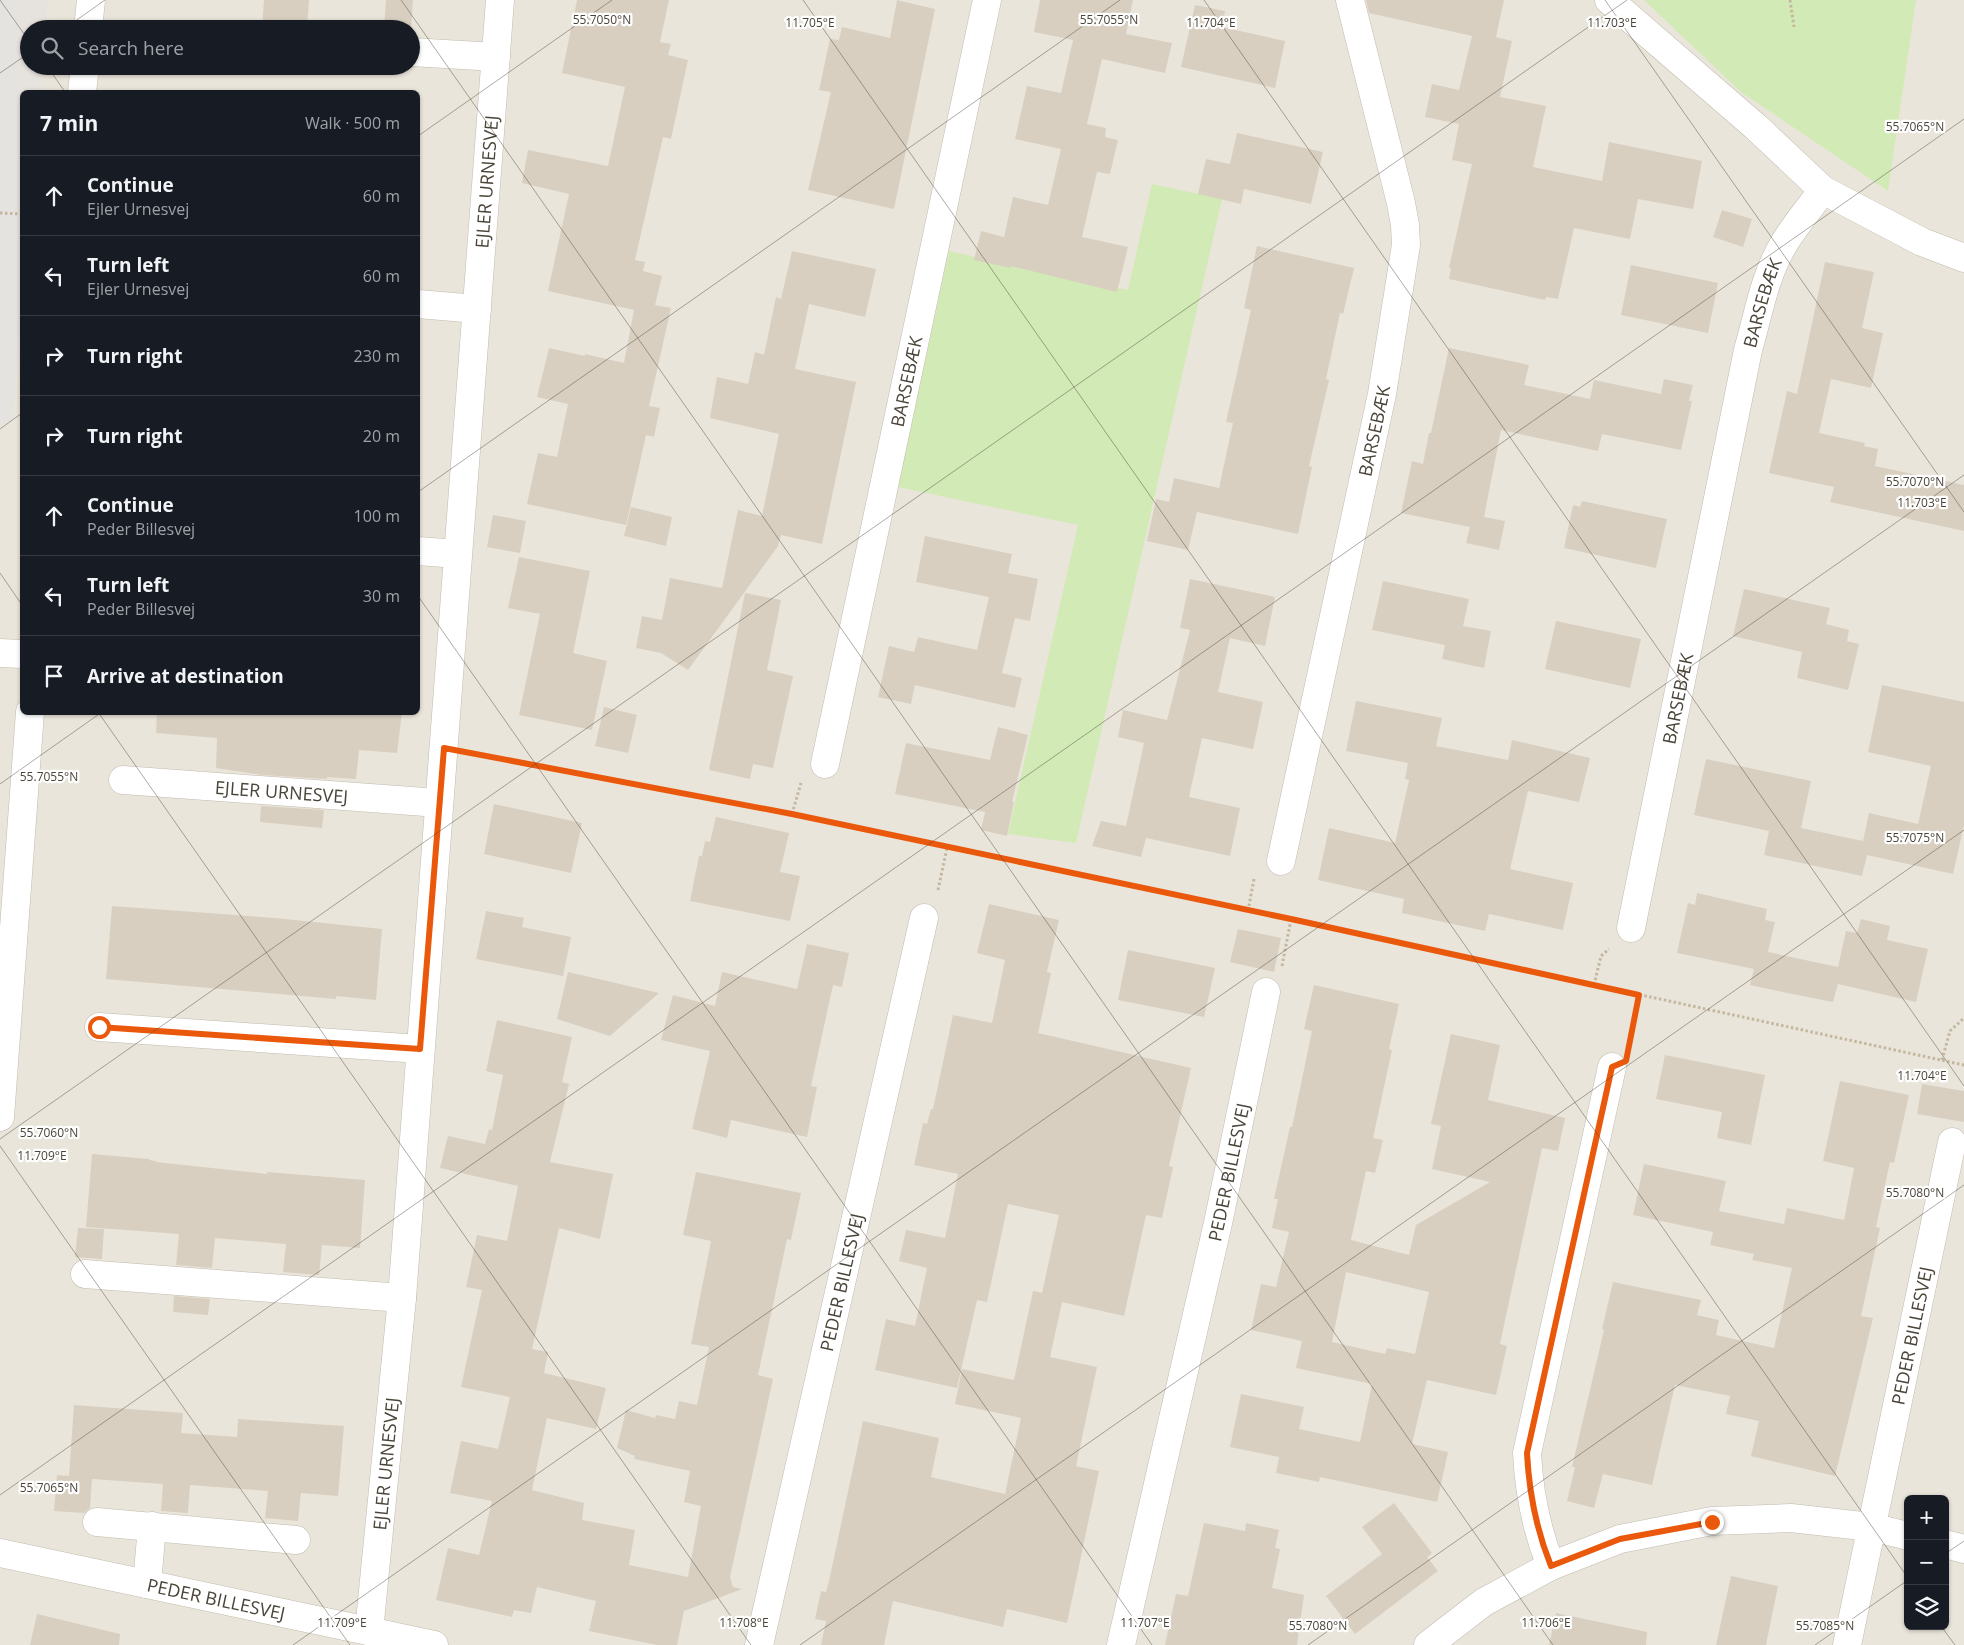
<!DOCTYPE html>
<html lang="en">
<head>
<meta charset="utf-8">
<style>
  :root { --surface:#171b24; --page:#20242c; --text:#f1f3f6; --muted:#9ea1a6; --line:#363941 }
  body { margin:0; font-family:"Open Sans",sans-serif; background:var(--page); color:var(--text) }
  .controls { position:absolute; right:15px; bottom:15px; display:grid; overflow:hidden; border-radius:8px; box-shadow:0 1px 4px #0004 }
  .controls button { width:45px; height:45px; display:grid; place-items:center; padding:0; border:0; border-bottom:1px solid var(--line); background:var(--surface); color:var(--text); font:25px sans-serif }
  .stop { position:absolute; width:15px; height:15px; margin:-11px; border:4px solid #ea580c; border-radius:50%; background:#fff }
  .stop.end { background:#ea580c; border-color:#fff; box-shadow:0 1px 5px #0008 }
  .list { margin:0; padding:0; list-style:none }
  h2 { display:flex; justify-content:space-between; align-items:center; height:65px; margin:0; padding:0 20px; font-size:21px }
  h2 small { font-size:16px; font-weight:400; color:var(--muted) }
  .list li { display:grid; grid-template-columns:32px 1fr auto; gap:15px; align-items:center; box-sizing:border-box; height:80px; padding:0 20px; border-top:1px solid var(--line) }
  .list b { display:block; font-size:19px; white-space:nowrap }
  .list p { margin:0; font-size:16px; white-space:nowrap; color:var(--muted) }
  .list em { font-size:16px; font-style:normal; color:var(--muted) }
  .icon { flex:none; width:28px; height:28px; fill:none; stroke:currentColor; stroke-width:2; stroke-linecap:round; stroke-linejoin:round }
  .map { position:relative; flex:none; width:1964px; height:1645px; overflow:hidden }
  .search { position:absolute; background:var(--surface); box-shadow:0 1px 4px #0004; left:20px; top:20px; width:400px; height:55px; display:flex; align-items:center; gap:12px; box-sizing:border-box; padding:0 18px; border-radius:28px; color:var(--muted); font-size:19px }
  .panel { position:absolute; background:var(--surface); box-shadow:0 1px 4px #0004; left:20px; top:90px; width:400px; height:625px; border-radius:8px }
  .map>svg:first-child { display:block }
  .residential { fill:#eae5da; fill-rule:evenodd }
  .industrial { fill:#e6e2dd }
  .green { fill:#d2eab5 }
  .parking { fill:#e5e3e0 }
  .building { fill:#d8cfc1; fill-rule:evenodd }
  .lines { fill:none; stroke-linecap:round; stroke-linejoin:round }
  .minor-casing { stroke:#c2bbae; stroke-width:29 }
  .tertiary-casing { stroke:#c2bbae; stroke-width:29 }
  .path { stroke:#c4b79f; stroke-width:3; stroke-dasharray:2.5 2.5; stroke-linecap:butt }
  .minor { stroke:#fff; stroke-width:28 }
  .tertiary { stroke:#fff; stroke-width:28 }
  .route { stroke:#ea580c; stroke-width:6 }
  .ticks { fill:none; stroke:#4b4439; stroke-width:1; stroke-opacity:0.45 }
  .labels { text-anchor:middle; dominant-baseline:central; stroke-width:4.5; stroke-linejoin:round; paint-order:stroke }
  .street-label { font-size:18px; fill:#4b4439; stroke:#fff }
  .ticks-label { font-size:12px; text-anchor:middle; fill:#4b4439; stroke:#fff; stroke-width:4.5; stroke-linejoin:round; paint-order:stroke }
</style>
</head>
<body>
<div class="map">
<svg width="1964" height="1645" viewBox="0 0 1964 1645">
  <rect width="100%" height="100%" fill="#f6f3ec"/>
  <!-- residential -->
  <path class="residential" d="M49,0h1915v1645h-1964v-1223h13l9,-114v404h396v-620h-377l2,-26h368v-37h-365zM1908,1499h37v127h-37z"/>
  <!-- industrial -->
  <path class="industrial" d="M0,0h49l-3,29h-17v37h14l-2,26h-19v216l-9,115 -13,-1z"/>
  <!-- green -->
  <path class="green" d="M1644,0h272l-28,191 -147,-99z
    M1152,184l70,15 -146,644 -68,-9 70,-309 -180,-38 51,-236 179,39z"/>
  <!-- parking -->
  <path class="parking" d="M0,0h17l-4,423 -13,-1z"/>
  <!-- building -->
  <path class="building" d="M264,0h45l-2,29h-45z
    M386,0h27l-2,29h-27z
    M577,0h92l-9,42 11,2 -3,11 20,5 -17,79 -8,-2 -28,123 10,2 -2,9 19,5 -7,29 16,3 -22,98 11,2 -6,29 -8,-2 -20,90 -99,-21 11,-51 19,4 11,-53 -31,-7 12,-49 36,8v-2l39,9 10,-53 -86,-19 21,-97 -47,-11 6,-33 80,16 17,-79 -63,-14z
    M897,0l38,9 -41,200 -86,-19 23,-98 -12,-2 11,-51 9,1 3,-13 48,11z
    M1040,0h93l-7,34 46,9 -7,30 -63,-14 -15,65 19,4 -1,9 13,3 -8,34 -13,-2 -15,65 46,10 -11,45 -106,-26v2l-37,-8 7,-29 23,6 9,-40 35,8 13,-56 -46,-10 12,-53 34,7 12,-53 -39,-8z
    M1366,0h138l-8,37 16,4 -12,56 46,9 -13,61 69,14 7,-39 93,19 -9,48 -55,-10 -8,40 -56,-11 -16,71 -12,-2 -1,3 -96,-21 2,-11h-2l23,-104 -20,-4 7,-36 -34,-7 7,-33 27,6 13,-54 -103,-23z
    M1195,5l30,6 -3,16 63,14 -10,47 -94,-21z
    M1237,133l86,19 -12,52 -67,-15 -3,15 -43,-10 8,-35 24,5z
    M1722,210l30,9 -9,28 -30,-10z
    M1257,246l97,22 -11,46 -3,-1 -14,66 3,1 -20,86 3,1 -14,67 -101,-22 -9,38 -41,-9 9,-42 13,3 5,-24 45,10 14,-65 -7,-1 25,-112 -7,-2z
    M792,251l84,18 -11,48 -56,-13 -14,65 61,13 -34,162 -41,-9 -3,11 -90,124 -27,-17 -25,-5 6,-32 20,4 8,-42 52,10 16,-78 24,6 17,-82 -69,-16 7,-41 31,7 7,-32 9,3 12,-58 5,2z
    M1825,262l49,10 -12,56 21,5 -12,55 -40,-9 -12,54 46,10 -1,3 14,3 -3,17 89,19v46l-134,-29 4,-15 -65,-14 18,-82 10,3z
    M1631,265l87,18 -10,50 -87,-18z
    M1449,348l80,17 -5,20 66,14 4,-19 67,14 3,-15 29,6 -4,16h3l-11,49 -79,-16 -4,17 -97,-21 -17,87 21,4 -6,29 -33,-7 4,-16 -69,-14 11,-52 11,3 6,-31h2z
    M1582,501l85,18 -11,49 -92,-20 9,-43 7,2z
    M631,507l41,10 -6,29 -42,-10z
    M493,515l33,6 -6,32 -33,-6z
    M925,536l87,18 -4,19 30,6 -8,42 -15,-3 -13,55 20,5 -7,30 -100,-23 -4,19 -33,-7 11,-51 25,6 4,-15 59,13 12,-53 -73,-15z
    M519,557l71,14 -17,82 34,8 -15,69 -73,-15 21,-101 -32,-6z
    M1190,579l85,18 -10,49 -35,-8 -12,54 45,10 -10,47 -51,-11 -13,59 51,11 -10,48 -84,-18 -5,19 -49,-11 9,-25 25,5 18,-83 -26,-6 5,-27 44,10 23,-90 -10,-2z
    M1383,581l86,18 -6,27 28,5 -7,37 -42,-9 3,-14 -73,-15z
    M1744,589l86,19 -4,16 23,6 -2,11 12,3 -11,46 -51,-12 5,-26 -69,-16z
    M745,593l36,7 -14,70 26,6 -20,92 -20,-4 -3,15 -41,-9z
    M1556,621l85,18 -11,49 -85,-19z
    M1882,685l82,17v123l-11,49 -86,-19 -5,21 -98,-21 5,-24 -75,-16 12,-56 105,22 -10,47 62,13 6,-28 49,11 13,-58 -63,-14z
    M1356,701l86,17 -6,28 72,14 4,-20 78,18 -11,44 -51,-11 -18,78 63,14 -10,47 -74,-16 -4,17 -83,-18 2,-14 -86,-19 11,-52 66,15 14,-63 -4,-1 3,-16 -62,-12z
    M604,707l33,8 -9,38 -33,-7z
    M157,712h245l-5,41 -38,-3 -3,29 -29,-2v2l-64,-4 -47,-7 1,-30 -61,-5z
    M998,727l30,8 -16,67h2l-7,34 -26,-6 4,-18 -90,-18 11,-51 84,17z
    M494,804l88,19 -11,50 -87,-19z
    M261,806l63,4 -2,18 -62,-6z
    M716,817l73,16 -9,39 20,4 -10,45 -100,-20 9,-45h3l3,-15 5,1z
    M1697,893l70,16 -2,11 10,2 -7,30 70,15 8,-36 11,2 4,-14 29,7 -3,14 41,9 -12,53 -78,-18 -5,18 -41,-8 -42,-9 4,-16 -77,-16 11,-50 7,2z
    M989,904l70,16 -12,52 4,1 -13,60 153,35 -22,98 4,1 -11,51 -16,-3 -22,101 -62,-14 -12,55 47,10 -21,99 23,5 -32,152 -60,-14 -4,18 -110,-26 -9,44h-63l5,-24 -11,-2 6,-28 5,1 3,-11 34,-160 76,17 -8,39 74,17 16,-76 -66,-14 7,-35 52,11 19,-89 9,2 17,-78 -51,-11 -21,98 -10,-2 -20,88 -82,-18 11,-51 29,7 12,-58 -28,-7 7,-31 39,8 13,-64 -44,-9 9,-42 4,1 4,-15h2l20,-94 39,8 13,-63 -28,-7z
    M112,906l163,12 107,11 -6,71 -40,-4v3l-230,-20z
    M486,911l38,7 -2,9 49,10 -8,39 -87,-17z
    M1238,929l43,9 -7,34 -44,-10z
    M807,944l42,9 -7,34 -9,-2 -22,101 6,1 -10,50 -76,-17 -4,18 -35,-9 18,-78 -49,-11 12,-45 42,11 7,-34 75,17z
    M1128,950l87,18 -11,49 -86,-17z
    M568,972l91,21 -49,43 -53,-17z
    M1314,985l85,19 -10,45 3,1 -19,88 10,2 -8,33 -9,-2 -15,69 58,15 7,-30 74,-43 -58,-13 9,-43 -10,-2 20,-90 49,11 -12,55 77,18 -7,33 -16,-3 -42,196 7,2 -11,49 -69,-15 -15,64 36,8 -11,50 -117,-25 -1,5 -43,-9 3,-16 -49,-10 11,-53 63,13 -5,22 61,13 12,-58 -76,-16 6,-27 -51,-11 10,-46 15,3 13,-55 -17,-4 6,-29h-4l16,-72h2l20,-96 -8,-2zM1346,1272l83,20 -14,62 -28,-6 -2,6 -53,-12z
    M497,1020l75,17 -10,45 7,2 -19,78 63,12 -13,65 -41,-11 -27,121 16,3 -4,21 62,15 -10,41 -49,-11 -15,72 52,13 -2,17 53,10 -6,35 59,12 13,-71 -17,-4 6,-31 -56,-12 1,-3 -18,-8 9,-38 29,8 1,-3 19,4 4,-18 18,4 12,-58 -18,-3 20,-103 -28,-6 13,-63 105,21 -10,47 -4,-1 -29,136 15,4 -43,198 3,10 9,2 -58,22 -7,34h-20l-68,-14 7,-30 -59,-14 -6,26 -17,-3 -2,7 -76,-17 12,-52 31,7 13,-54 -42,-8 11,-52 37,8 12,-52 -49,-10 21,-97 -16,-3 11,-52 30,6 11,-55 -78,-18 8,-32 37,8 4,-15 3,1 11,-55 -17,-4z
    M1665,1055l100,20 -14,70 -34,-7 5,-26 -66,-13z
    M1840,1081l69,14 -15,68 -4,-1 -14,65 4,1 -19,88 12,2 -38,158 -84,-20 8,-35 -33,-7 4,-18 -55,-11 -23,100 -49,-11 -9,34 -27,-7 8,-34h-3l32,-137 -2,-1 11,-47 88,18 -4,15 22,5 -3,15 58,13 18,-80 -40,-8 2,-6 -44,-9 3,-13 -80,-17 11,-51 82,17 -7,30 65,13 3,-16 57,12 10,-52 -31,-7z
    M1922,1084l42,7v31l-47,-8z
    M92,1154l57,5v1l7,1v1l111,12v-2l98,8 -5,68 -38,-3 -3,30 -36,-3 3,-28 -71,-6 -3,30 -36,-3 3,-31 -93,-7z
    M78,1228l26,1 -2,30 -27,-2z
    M174,1296l36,3 -2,16 -35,-3z
    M74,1405l109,8 -2,20 56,4 1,-18 106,7 -6,70 -37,-3 -3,28 -33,-3 3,-27 -78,-6 -2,28 -27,-2 2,-27 -71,-5 -2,29 -6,5 -30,-2 3,-36 12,1z
    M1394,1503l38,50 -5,4 11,14 -83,63 -29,-38 56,-42 -20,-27z
    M1204,1523l41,8 1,-8 33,7 -4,18 5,1 -8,39 32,7 -7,50h-132l11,-51 12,2z
    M1731,1576l47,10 -12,59h-50z
    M1556,1613l91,19 -1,13h-97z
    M37,1614l83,20 -1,11h-89z"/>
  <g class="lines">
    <defs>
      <g id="minor">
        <path d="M1609,0l147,127 67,63 99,52 42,16"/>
        <path d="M411,52l85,5"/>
        <path d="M418,304l59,5"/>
        <path d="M418,551l39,3"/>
        <path d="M0,653l22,1"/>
        <path id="s1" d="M825,764l162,-764"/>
        <path id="s2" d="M123,780l316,23"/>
        <path id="s3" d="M1281,861l101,-467 24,-149 -1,-20 -4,-22 -51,-203"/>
        <path id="s4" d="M1631,928l117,-578c10,-34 16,-72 34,-103 11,-20 27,-38 41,-57"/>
        <path d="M99,1027l321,22"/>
        <path d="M85,1274l317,24"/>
        <path d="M97,1522l199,18"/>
        <path d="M1945,1544l19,5"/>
        <path id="s5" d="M0,1553l434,92"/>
        <path d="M1551,1566c-15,-37 -22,-74 -24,-113l85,-386"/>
        <path d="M147,1584l5,-58"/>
        <path id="s6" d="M369,1631l33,-333 98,-1298"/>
        <path id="s7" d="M759,1645l165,-727"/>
        <path id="s8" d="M1121,1645l97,-422 48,-231"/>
        <path d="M1428,1645l56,-43 67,-36 69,-27 92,-18 79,-3 80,9 37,9"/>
        <path id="s9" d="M1847,1645l105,-503"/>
      </g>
      <path id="tertiary" d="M88,29l3,-29
        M82,92l3,-26
        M0,1117l30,-405"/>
    </defs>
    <!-- minor casing -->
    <use href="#minor" class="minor-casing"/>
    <!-- tertiary casing -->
    <use href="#tertiary" class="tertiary-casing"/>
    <!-- path -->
    <path class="path" d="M1790,0l4,27
      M0,213l22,1
      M474,754l318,60 499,105 673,146
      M792,814l9,-31
      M938,890l9,-42
      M1248,911l6,-32
      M1282,966l9,-47
      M1594,985l7,-29 8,-7
      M1630,1041l9,-46
      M1942,1060l8,-29 14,-13"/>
    <!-- minor -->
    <use href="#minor" class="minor"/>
    <!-- tertiary -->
    <use href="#tertiary" class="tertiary"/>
  </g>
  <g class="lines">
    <!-- route -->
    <path class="route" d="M99,1027l321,22 24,-301 348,66 499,105 348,76 -13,66 -14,6 -85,386c2,39 9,76 24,113l69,-27 92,-17"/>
  </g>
  <!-- ticks -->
  <path class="ticks" d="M0,0l29,41M401,0l1152,1645M803,0l1105,1578M1204,0l760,1086M1605,0l359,512M64,29l41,-29M47,66l18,26M0,73l29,-20M418,136l194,-136M0,429l22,-16M418,492l702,-492M0,573l22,32M418,596l734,1049M98,712l653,933M0,784l102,-72M0,1139l1627,-1139M0,1146l350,499M0,1495l1964,-1376M1945,1554l19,-13M1941,1626l14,19M293,1645l1671,-1170M800,1645l1164,-815M1308,1645l656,-460M1815,1645l93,-65"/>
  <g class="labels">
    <!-- street labels -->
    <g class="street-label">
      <text stroke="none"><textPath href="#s6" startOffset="1454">EJLER URNESVEJ</textPath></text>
      <text stroke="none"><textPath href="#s4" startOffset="639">BARSEBÆK</textPath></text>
      <text stroke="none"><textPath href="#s1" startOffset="391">BARSEBÆK</textPath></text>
      <text stroke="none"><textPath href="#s3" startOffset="440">BARSEBÆK</textPath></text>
      <text stroke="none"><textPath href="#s4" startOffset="234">BARSEBÆK</textPath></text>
      <text stroke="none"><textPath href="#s2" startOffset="159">EJLER URNESVEJ</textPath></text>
      <text stroke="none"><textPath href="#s8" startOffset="485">PEDER BILLESVEJ</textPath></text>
      <text stroke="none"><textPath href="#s7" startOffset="372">PEDER BILLESVEJ</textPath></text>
      <text stroke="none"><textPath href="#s9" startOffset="316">PEDER BILLESVEJ</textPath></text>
      <text stroke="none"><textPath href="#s6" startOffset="168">EJLER URNESVEJ</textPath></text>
      <text stroke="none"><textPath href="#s5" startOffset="221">PEDER BILLESVEJ</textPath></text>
    </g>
  </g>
  <g class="ticks-label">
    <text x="1109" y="24">55.7055°N</text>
    <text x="602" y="24">55.7050°N</text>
    <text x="810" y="27">11.705°E</text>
    <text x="1211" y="27">11.704°E</text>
    <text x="1612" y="27">11.703°E</text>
    <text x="1915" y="131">55.7065°N</text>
    <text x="1915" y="486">55.7070°N</text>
    <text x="1922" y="507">11.703°E</text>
    <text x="49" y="781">55.7055°N</text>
    <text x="1915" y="842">55.7075°N</text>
    <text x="1922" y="1080">11.704°E</text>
    <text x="49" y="1137">55.7060°N</text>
    <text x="42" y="1160">11.709°E</text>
    <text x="1915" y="1197">55.7080°N</text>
    <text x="49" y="1492">55.7065°N</text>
    <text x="342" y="1627">11.709°E</text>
    <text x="744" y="1627">11.708°E</text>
    <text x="1145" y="1627">11.707°E</text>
    <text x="1546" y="1627">11.706°E</text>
    <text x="1318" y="1630">55.7080°N</text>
    <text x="1825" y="1630">55.7085°N</text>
  </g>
</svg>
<div class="controls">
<button>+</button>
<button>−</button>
<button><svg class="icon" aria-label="layers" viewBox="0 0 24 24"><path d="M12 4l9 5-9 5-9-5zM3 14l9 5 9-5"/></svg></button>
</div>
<div class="stop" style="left:99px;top:1027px"></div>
<div class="stop end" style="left:1712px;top:1522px"></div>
<div class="search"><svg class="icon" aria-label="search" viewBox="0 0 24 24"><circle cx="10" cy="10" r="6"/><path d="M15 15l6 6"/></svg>Search here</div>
<section class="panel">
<h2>7 min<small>Walk · 500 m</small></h2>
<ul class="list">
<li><svg class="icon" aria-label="ahead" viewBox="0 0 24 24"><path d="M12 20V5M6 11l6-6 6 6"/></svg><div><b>Continue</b><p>Ejler Urnesvej</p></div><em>60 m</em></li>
<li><svg class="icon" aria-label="left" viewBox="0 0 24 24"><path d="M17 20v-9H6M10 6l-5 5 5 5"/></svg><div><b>Turn left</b><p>Ejler Urnesvej</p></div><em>60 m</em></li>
<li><svg class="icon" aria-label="right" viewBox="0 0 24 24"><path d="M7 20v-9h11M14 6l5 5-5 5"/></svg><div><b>Turn right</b></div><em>230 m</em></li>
<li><svg class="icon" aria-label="right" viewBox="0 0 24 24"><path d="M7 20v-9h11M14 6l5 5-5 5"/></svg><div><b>Turn right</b></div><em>20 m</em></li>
<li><svg class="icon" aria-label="ahead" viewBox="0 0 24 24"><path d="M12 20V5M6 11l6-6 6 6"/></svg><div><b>Continue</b><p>Peder Billesvej</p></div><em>100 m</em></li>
<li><svg class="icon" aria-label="left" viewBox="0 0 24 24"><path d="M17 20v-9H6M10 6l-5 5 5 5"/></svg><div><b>Turn left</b><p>Peder Billesvej</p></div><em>30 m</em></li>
<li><svg class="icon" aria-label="arrive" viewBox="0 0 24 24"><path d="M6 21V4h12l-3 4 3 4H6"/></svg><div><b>Arrive at destination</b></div></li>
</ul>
</section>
</div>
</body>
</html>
